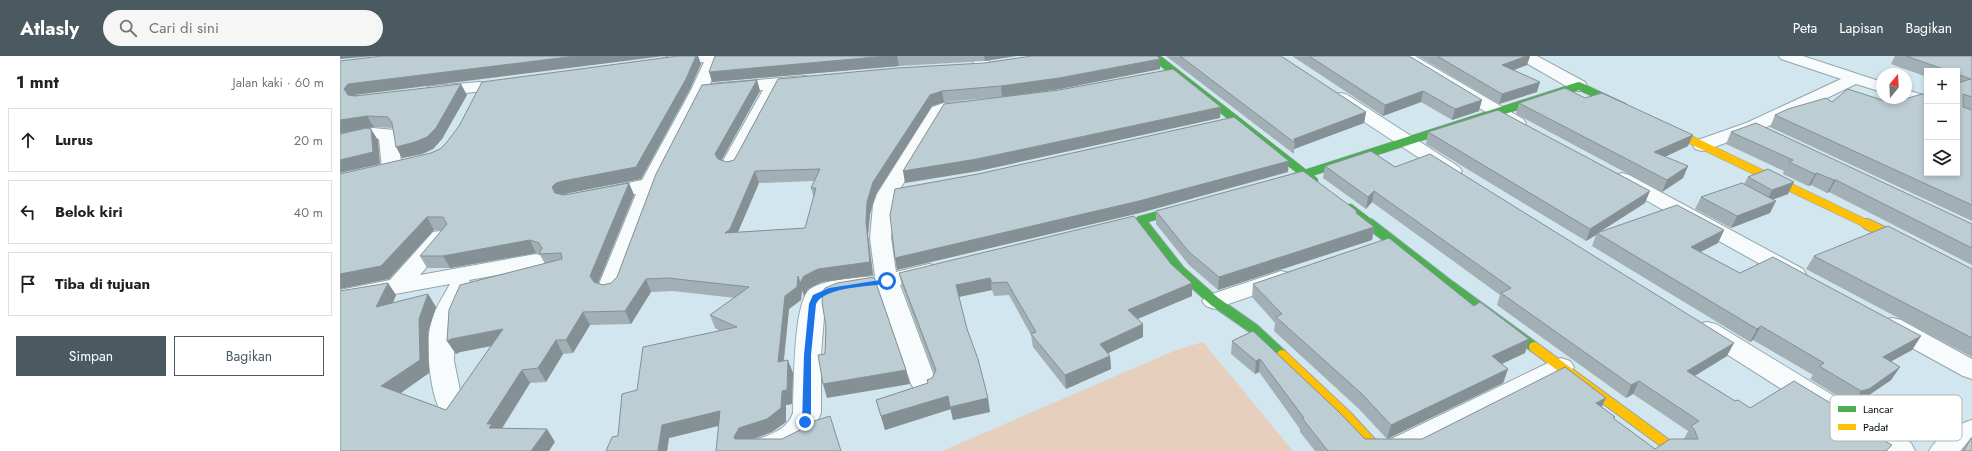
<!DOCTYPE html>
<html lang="id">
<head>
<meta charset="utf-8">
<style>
  :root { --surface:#fff; --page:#f6f6f6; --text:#202124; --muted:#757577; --line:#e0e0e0; --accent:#4a5a60 }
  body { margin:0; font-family:Jost,sans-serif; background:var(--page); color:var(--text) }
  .controls { position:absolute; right:12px; top:12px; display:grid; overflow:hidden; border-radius:0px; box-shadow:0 2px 6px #0003 }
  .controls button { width:36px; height:36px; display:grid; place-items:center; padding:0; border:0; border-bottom:1px solid var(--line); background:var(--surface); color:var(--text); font:20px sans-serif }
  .compass { position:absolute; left:1536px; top:12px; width:36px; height:36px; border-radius:50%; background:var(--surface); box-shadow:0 2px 6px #0003; rotate:18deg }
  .stop { position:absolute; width:12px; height:12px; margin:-9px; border:3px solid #1a73e8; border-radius:50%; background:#fff }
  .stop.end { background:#1a73e8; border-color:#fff; box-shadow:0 1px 4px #0008 }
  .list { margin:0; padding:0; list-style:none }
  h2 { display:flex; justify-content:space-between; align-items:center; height:52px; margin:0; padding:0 16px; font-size:17px }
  h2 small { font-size:13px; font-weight:400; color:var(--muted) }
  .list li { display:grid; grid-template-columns:26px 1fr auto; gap:12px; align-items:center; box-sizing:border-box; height:64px; margin:0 8px 8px; padding:0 8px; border:1px solid var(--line); border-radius:0px }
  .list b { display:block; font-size:15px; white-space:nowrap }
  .list em { font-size:13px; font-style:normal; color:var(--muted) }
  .actions { display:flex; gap:8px; padding:12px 16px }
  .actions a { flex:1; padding:9px 0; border:1px solid var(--accent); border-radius:0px; text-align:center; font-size:14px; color:var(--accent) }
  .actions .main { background:var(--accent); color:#fff }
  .icon { flex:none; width:22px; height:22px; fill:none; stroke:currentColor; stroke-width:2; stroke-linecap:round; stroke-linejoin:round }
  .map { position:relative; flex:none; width:1632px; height:395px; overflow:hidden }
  header { display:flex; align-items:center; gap:24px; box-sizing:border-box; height:56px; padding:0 20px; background:var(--accent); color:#fff }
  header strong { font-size:19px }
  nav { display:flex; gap:22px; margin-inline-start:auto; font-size:14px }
  .search { width:280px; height:36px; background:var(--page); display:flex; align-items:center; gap:10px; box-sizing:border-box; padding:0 14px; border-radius:22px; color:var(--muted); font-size:15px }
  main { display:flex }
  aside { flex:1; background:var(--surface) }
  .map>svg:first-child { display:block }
  .green { fill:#e7cfbe }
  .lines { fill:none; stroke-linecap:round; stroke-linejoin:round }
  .street-casing { stroke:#94a5ab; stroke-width:2 }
  .fast-far1-casing { stroke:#94a5ab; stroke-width:9 }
  .fast-casing { stroke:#94a5ab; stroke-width:12 }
  .slow-far1-casing { stroke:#94a5ab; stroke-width:9 }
  .slow-casing { stroke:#94a5ab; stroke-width:12 }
  .street { fill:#f8fbfc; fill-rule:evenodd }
  .fast-far1 { stroke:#4caf50; stroke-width:8 }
  .fast { stroke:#4caf50; stroke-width:10 }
  .slow-far1 { stroke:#ffc107; stroke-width:8 }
  .slow { stroke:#ffc107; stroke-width:10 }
  .wall { fill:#a2b0b5; fill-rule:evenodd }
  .shaded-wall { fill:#849094 }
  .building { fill:#bccdd3; stroke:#849094; fill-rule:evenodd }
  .route { fill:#1a73e8 }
  .key { fill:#fff; stroke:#b3b7b8; stroke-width:1 }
  .key-label { font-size:11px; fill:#020e13 }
</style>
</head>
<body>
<header>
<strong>Atlasly</strong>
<div class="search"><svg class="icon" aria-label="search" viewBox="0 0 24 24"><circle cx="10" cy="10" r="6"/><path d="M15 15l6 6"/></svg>Cari di sini</div>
<nav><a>Peta</a><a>Lapisan</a><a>Bagikan</a></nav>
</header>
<main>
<aside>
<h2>1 mnt<small>Jalan kaki · 60 m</small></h2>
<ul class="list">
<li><svg class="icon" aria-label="ahead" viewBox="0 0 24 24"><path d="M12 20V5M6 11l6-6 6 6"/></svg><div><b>Lurus</b></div><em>20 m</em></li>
<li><svg class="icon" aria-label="left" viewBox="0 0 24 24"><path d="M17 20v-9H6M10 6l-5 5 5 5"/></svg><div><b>Belok kiri</b></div><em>40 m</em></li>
<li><svg class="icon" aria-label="arrive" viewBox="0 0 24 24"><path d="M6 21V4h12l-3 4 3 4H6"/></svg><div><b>Tiba di tujuan</b></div></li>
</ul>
<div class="actions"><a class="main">Simpan</a><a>Bagikan</a></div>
</aside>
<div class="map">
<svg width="1632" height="395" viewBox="0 0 1632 395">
  <rect width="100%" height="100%" fill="#d1e6ee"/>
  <!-- green -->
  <path class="green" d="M863,286l90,109h-351l234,-101z"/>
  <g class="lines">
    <defs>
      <path id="street" d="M331,0h51l-12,28 95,-8 6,2 2,3 -2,3 -31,4 -40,78 -3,4 -7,2 -7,-2 -3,-4 43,-76 -58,5 -46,90 -38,104 -4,5 -8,2 -8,-2 -4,-5 39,-95 -34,6 -7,-2 -3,-4 3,-4 47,-10 49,-90 13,-28 -35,4 -6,-2 -2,-3 2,-3z
        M629,0h16l8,11 -2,3 -6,2 -6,-2z
        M1056,0h19l108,63 3,4 -3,4 -6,1 -6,-1 -113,-68z
        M1177,0h20l48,26 2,4 -2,4 -6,1 -6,-1 -54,-31z
        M1439,0h24l79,26v10l-26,-8 -98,47 -49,18 -7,2 -7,-2 -2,-4 2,-4 51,-18 95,-44 -60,-20z
        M139,26l6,1 2,4 -2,4 -51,5 -6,-1 -2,-4 2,-4 6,-1z
        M1566,34l21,6v11l-27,-8 6,-1z
        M1000,37l6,1 113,73 3,4 -3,4 -7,2 -7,-2 -111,-73 -3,-4 3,-4z
        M629,46l6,1 3,4 -3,4 -30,3 -48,80 -3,11 -3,33 5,34 33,-8 8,2 3,5 -3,5 -37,9 37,99 -4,7 -9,2 -9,-2 -4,-7 -33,-95c-11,2 -49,3 -53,15l-4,51v58l-7,16 -10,13 -17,9h-46l4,-8c18,-6 41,-10 48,-30 1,-23 0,-108 16,-123 13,-11 49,-12 66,-14l-5,-38 3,-33 4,-11 55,-87 12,-4z
        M33,72l21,2 3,4 5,34 -3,4 -7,2 -7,-2 -3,-4 -3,-29 -6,-1 -33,8v-12z
        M1282,117l7,2 174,94 3,5 -3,5 -8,2 -8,-2 -172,-96 -3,-4 3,-4z
        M101,175l8,1 3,5 -32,38 116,-21 8,2 3,5 -3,5 -8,2 -67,12 4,5 -18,38 -1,38 9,44 -4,7 -9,3 -9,-3c-11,-19 -16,-68 -10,-89 3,-13 13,-28 19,-39l-110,20v-14l50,-10 43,-48z
        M941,215l8,2 3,5 -3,5 -75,26 -8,-3 -4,-5 4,-5z
        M1552,262l9,2 71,39v20l-9,-3 -80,-44 -3,-6 3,-6z
        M1367,266l9,2 195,119 4,8h-36l-181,-115 -3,-6 3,-6z
        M1221,302l9,3 4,6 -4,6 -152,78h-39l4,-8 169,-82z
        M1632,364v25l-9,6h-34c8,-14 28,-27 43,-31z"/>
      <path id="fast-far1" d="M814,0l160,125
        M940,126l299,-96 45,21
        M1010,152l22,17
        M804,169l-4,-5 45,-12"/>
      <path id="fast" d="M803,168l37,47 34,30 40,28 28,26
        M1030,168l75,58 89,65"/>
      <path id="slow-far1" d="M1324,71l205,98"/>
      <path id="slow" d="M1527,168l40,19
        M1194,291l142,104
        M942,299l66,62 31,34"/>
    </defs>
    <!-- street casing -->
    <use href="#street" class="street-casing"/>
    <!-- fast-far1 casing -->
    <use href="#fast-far1" class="fast-far1-casing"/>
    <!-- fast casing -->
    <use href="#fast" class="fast-casing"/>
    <!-- slow-far1 casing -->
    <use href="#slow-far1" class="slow-far1-casing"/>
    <!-- slow casing -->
    <use href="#slow" class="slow-casing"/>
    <!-- street -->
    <use href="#street" class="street"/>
    <!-- fast-far1 -->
    <use href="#fast-far1" class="fast-far1"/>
    <!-- fast -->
    <use href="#fast" class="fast"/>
    <!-- slow-far1 -->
    <use href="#slow-far1" class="slow-far1"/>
    <!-- slow -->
    <use href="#slow" class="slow"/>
  </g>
  <!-- wall -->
  <path class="wall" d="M338,0h20l3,8 -11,25 -49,90 -72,14 -8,2h3l65,-12 5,12 -36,88 5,2 8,-2 6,-6 140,-197 3,11 -39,69 6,2 7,-2 3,-5 41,-76 382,-10 -100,20 -58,8 -58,5 -12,4 -56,88 -6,20 -2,21 5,40 -51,7 -14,7 -4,7 -2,-6 -1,10 -12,9 -5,52 9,12 -1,29v2l-6,1v17l-14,10 -20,7 89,12h-125l3,-25 -50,12 -2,13h-61l12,-15 19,-46 83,-59 -5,-3 -5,-13 25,-17 -62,-7 -22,1 -20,32 -41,1 -17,28 -10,1 -17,28 -16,1 -28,46 53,13 -215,9 48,-168 8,12 -3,8 35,-9 8,13 -8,25 1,41 -29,20 46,17 46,-64 -32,6 -4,2 -9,-13 98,-77 -6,-11h-3l-86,15h-23l-7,-12 23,-26h-9l-45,49 42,-126zM474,125l-3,7 3,10 -9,30 -67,4 21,-49z
    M375,0h301l-31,5 -86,5 -187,16z
    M826,0h115l85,56 -2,11 -70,26v5z
    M952,0h117l70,55 -27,9 -31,-18 -38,14z
    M1078,0h112l-3,9 -13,5 23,22 -38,12z
    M1555,0h77v165l-202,-94 5,-12 182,58v-102h-30v6l-36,-13z
    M0,5l15,34h-1h113l-25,44 -9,10 -11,5 -20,4 -9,-30 -19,-1 -34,6z
    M1245,42l103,48 -23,11 23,9 -5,12 -21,14 -146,-78 3,-11z
    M1088,76l217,71 -44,28 123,-1 -6,13 -18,9 40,21 181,63 -9,14 -21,11 9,6 -9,13 -32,22 -7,3 -42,-26 3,-4 -60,-35 -3,2 -158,-96 4,-11 -10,6 -160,-97z
    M1391,76l241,92v41l-143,-73 -2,1 -16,-8 -3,1 -25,-12 1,-3 -58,-27z
    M985,110l70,1 332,189 -32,20 40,25 15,7 87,-1 -3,5 54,39h-573l-15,-19v-3l-41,-57 -4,2 -24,-20 1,-13 21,-10 112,108h57l180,-32 12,12 41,30 29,-10 4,-8 -55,-37 -7,4 -129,-93 3,-10 -128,-93 -6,7 -43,-31z
    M1408,121l40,17 -14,5 -4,14 -39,15 -36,-19 6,-12 43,-13z
    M816,155l201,2 17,14 -2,13 -154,50 -29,-25 -33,-41z
    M1474,200l158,13v88l-166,-88z
    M831,208l21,19v13l-55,23 6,5v13l-35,16 2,3 1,13 -45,20 -33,-42 -2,-12 -22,-40 -15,1 -2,-6 -33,7 8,32 23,83 -37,8 -2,-11 -66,21 -9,-30 52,-17 4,-5 2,-5 -32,-87 -3,-13z
    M913,228l221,22 55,33 -4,14 -23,11 6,5 -5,14 -116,56 -28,-30 -85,-78 1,-8 -23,-26z
    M1631,382l1,13h-12z"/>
  <!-- shaded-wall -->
  <path class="shaded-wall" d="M0,0h34l-34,3z
    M236,0h88l-309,39 -5,5 -6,-11 4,-5z
    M356,0h2l3,8 -11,25 -49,90 -72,14 -7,2 -4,4 -6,-12 4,-4z
    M547,0h10l2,10 -187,16 -3,-10z
    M644,0h32l-31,5z
    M1187,0h3l-3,9 -27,10 2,-10z
    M820,3v10l-100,20 -58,8 -1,-11z
    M417,24l3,11 -41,74 -4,-11z
    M1200,26l-3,10 -38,12 3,-10z
    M121,28l6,11 -25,44 -9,10 -11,5 -20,4 -6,-11z
    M602,35l2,11 -12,4 -56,88 -6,20 -2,21 5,40 -51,7 -14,7 -4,7 -2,-6 -1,10 -12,9 -7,66 -4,-13 7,-66 13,-20h6l62,-54 1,-20 6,-20 57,-87z
    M1083,35l-2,11 -38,14 2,-11z
    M1142,44l-3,11 -27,9 3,-11z
    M881,51l-1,11 -241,53 -74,12 -2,-12z
    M1026,56l-2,11 -70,26 1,-6 -1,-4z
    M27,60l7,11 -34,6v-13z
    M31,73l7,11 2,24 -40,9v-13z
    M1353,79l-5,11 -39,18 5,-12z
    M949,105l-1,11 -148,41 -243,57 -2,-12z
    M1348,110l-5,12 -21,14 5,-12z
    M415,115l4,12 -25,58 -9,-8z
    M1477,117l-6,12 -3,1 7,-12z
    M1494,124h2l-7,12 -2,1z
    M1454,126l-6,12 -22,8 6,-12z
    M289,127l5,12 -38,93 -6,-12z
    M1034,135l-2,11 -6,7 2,-12z
    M1310,135l-5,12 -47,30h-1l-1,2 -10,6 4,-12z
    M1436,145l-6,12 -39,15 6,-12z
    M87,161l7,13 -45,49 -49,10v-15z
    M1034,171l-2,13 -154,50 1,-13z
    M1384,174l-6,13 -33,17 6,-13z
    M190,184l6,13 -86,15 -7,-12z
    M650,222l2,12 -34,7 -2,-12z
    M306,223l5,13 -20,32 -6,-13z
    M48,227l8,12 -11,25 -9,-13z
    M852,227v13l-64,27v-13z
    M88,238l8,13 -8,25 1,41 -38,27 -10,-14 38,-67z
    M243,256l7,13 -17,28 -7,-13z
    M803,268v13l-43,20v-13z
    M1421,270l-8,14 -3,2 7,-13z
    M163,273l8,13 -51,10 -4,2 -9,-13 4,-2z
    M1581,280l-9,14 -38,21 9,-14z
    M1189,283l-4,14 -37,17 4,-14z
    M216,284l7,14 -17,28 -8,-14z
    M1394,287l-7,13 -46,28 6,-13z
    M770,300l1,13 -45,20 -1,-14z
    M920,303l-1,13 -4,2 1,-13z
    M448,304l5,13 -1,31 -6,1v17l-14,10 -27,10 -5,8 -6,-13 5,-9 43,-37z
    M1560,311l-9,13 -32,22 -7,3 9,-14z
    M1168,313l-5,14 -116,56 4,-14z
    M182,314l8,13 -32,51 -9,-6 -2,-4z
    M566,314l4,14 -83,14 -4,-14z
    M1299,325l-6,13 -7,4 5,-13z
    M608,340l3,13 -66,21 -4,-14z
    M648,342l2,14 -37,8 -3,-13z
    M1266,342l-6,13 -4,-8z
    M380,355l5,13 -56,14 -2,13h-9l4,-26z
    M207,373l8,13 -6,9h-18z"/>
  <!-- building -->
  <path class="building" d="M42,0h194l-228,28 -4,5 4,6 7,1 106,-12 -25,44 -9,9 -12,5 -19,5 -4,-24 -4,-6 -21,-1 -27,4v-59z
    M338,0h18l-10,23 -50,88 -73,14 -7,2 -4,4 3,6 9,2 65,-12 -39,93 4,6 9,3 8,-2 6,-6 39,-103 46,-89 55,-5 -42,74 3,5 9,3 7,-2 3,-5 41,-76 119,-11 87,-5 48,-7h125l3,3 -101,19 -58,8 -59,5 -12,4 -57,87 -6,20 -1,20 4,40 -52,7 -14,7 -4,7 -2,-7 -1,11 -12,9 -7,66 10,-2 -1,30 -5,1 -1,17 -14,11 -28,9 -5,9 1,2h47l18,-9 5,-6 25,-8 11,35h-125l4,-40 -58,14 -4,26h-52l6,-14 6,-1 4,-42 15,-4 6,-43 94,-20 -27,-12 39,-28 -81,-9 -22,1 -21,32 -42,1 -17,28h-10l-18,28 -16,2 -35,54h5l-3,4 58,1 -16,22h-191v-160l48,-8 -12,24 52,-13 -9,25 1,41 -39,26 65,24 57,-81 -52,10 -4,2 2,-31 11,-25 102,-26 -1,-6 -22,1 3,-6 -3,-5 -9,-3 -87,16h-23l27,-32 -4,-7h-16l-46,49 -41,8v-100l91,-21 9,-4 7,-7 12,-16 23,-44zM480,113l-9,19h5l-11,40 -80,5 5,-4 25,-58z
    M375,0h172l-178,16z
    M840,0h101l85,56 -72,27 1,4z
    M969,0h100l73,44 -27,9 -32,-18 -38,14z
    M1097,0h90l-25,9 38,17 -38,12z
    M1566,0h66v41l-9,-3v13l9,3v95l-197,-90 13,-6 38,-11 6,4 16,-13 43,14 31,-9 5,1v78h30v-90l14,-4 -14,-5v-3h-8z
    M833,13l48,38 -244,52 -74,12 41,-67 115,-14z
    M1225,32l20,10 17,-5 91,42 -39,17 34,14 -21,14 -148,-77z
    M1158,54l152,81 -60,38 -162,-97z
    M894,61l55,44 -150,40 -244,57 -5,-43 5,-26 83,-15z
    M1416,67l216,101v24l-136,-68h-2l-17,-7 -2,1 -26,-12 4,-2 -62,-28z
    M26,72l5,1 2,23 -33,8v-26z
    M1031,95l24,16 35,-13 304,189 -47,28 48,30 3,-1 12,8 44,-27 43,26 -5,4 60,34 -6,6h-558l-26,-33h2l-44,-59 -4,2 -24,-20 21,-10 86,81 26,27h57l143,-72 41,31 -10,5 19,14 -2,1 42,31 15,-10h28l-4,-10 -3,-3 8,-5 -60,-40 -8,4 -130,-92 10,-5 -137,-97 -6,6 -43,-31z
    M1428,113l26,13 -22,8 -24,-13z
    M963,115l54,40 -1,2 18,14 -155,50 -30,-25 -33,-41z
    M1402,127l34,18 -39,15 -36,-19z
    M1337,149l47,25 -33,17 49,26 33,-16 148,79 -38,21 17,10 -31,22 -8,2 -42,-25 5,-3 -63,-37 -4,3 -160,-96z
    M794,160l37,48 21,19 -64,27 15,14 -43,20 10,12 -45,19 -34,-41 5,-2 -29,-50 -15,1 -2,-5 -34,7 11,44 11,30 10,39 -38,9 -2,-11 -67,20 -5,-16 52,-17 -1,-3 5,-2 4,-8 -37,-97z
    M1548,170l84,43v69l-158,-82z
    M1049,182l85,68 6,-4 49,37 -37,17 16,13 -117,56 -29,-31 -86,-77 6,-3 -29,-30z
    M534,221l32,93 -83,14 -5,-29 7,-1 1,-27 -4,-25 1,-11 2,-3 12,-5z
    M1631,382h1v13h-8z"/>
  <!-- route -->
  <path class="route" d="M547,223l3,2 -1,2c-18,4 -64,3 -73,21l-5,51v58l-3,11h-6l2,-69 5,-51 4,-9 16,-7z"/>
  <!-- legend -->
  <rect x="1490" y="339" width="132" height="46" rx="6" class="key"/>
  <rect x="1498" y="350" width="18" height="6" fill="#4caf50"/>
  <rect x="1498" y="368" width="18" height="6" fill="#ffc107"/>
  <g class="key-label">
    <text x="1523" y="357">Lancar</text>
    <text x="1523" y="375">Padat</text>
  </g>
</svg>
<div class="controls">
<button>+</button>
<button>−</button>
<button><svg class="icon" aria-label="layers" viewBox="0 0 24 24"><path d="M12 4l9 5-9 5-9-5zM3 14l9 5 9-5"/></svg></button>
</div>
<svg class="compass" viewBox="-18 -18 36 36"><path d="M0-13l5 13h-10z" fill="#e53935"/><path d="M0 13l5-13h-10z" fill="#757577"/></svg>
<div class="stop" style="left:547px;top:225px"></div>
<div class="stop end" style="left:465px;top:366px"></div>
</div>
</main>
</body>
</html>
